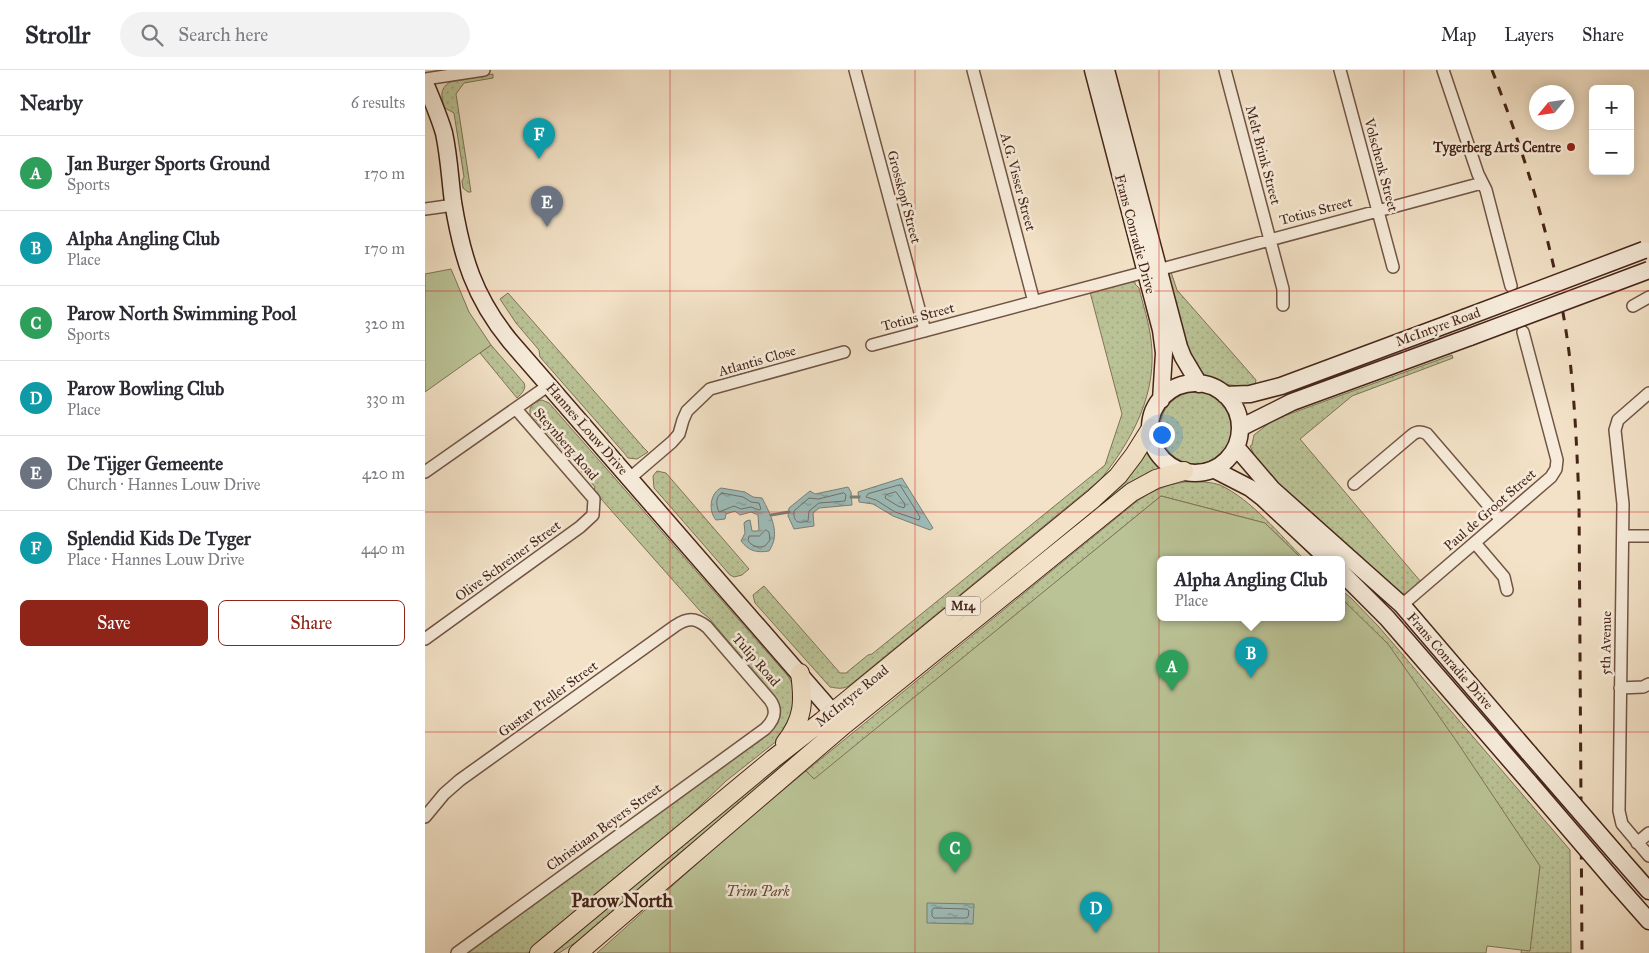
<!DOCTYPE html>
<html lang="en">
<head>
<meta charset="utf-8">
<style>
  :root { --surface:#fff; --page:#f2f2f3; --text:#2b2b33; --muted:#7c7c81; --line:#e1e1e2; --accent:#8f2418 }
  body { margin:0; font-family:"IM FELL Great Primer",serif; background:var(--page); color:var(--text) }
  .controls { position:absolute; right:15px; top:15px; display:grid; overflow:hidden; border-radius:8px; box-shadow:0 2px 12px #0003 }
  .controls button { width:45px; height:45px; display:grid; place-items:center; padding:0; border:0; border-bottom:1px solid var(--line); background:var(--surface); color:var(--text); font:25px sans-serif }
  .compass { position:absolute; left:1104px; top:15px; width:45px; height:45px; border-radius:50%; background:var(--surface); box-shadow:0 2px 12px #0003; rotate:241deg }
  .you { position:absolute; left:736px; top:364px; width:18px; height:18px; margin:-12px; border:4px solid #fff; border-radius:50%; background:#1a73e8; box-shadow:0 0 0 8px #1a73e833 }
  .badge { display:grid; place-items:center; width:32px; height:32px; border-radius:50%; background:var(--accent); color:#fff; font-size:16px; font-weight:700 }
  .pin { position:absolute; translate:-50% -41px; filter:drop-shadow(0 1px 2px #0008) }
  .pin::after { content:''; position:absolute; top:26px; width:18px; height:15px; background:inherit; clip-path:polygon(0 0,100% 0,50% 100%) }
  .popup { position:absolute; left:732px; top:486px; width:188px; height:65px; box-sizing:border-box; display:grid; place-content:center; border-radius:8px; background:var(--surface); filter:drop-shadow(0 1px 4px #0005); font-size:16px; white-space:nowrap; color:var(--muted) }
  .popup b { font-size:19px; color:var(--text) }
  .popup::after { content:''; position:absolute; left:50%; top:100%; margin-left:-10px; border:10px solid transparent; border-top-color:var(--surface) }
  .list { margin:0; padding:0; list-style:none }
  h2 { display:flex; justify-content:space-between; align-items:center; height:65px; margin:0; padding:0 20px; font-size:21px }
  h2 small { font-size:16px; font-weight:400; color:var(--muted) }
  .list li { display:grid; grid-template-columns:32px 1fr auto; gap:15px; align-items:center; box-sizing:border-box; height:75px; padding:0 20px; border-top:1px solid var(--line) }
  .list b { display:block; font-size:19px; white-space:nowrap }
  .list p { margin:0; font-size:16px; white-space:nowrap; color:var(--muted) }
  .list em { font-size:16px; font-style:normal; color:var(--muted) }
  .actions { display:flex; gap:10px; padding:15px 20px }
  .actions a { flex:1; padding:11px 0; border:1px solid var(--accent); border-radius:8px; text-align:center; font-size:18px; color:var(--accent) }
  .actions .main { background:var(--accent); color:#fff }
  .icon { flex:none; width:28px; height:28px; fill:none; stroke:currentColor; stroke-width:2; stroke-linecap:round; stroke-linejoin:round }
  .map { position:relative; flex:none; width:1224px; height:883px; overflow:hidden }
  header { display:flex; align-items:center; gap:30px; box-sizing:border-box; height:70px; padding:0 25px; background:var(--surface); border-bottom:1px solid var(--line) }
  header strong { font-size:24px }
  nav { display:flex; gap:28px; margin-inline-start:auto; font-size:18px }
  .search { width:350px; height:45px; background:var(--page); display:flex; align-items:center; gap:12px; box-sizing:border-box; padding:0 18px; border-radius:28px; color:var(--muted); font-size:19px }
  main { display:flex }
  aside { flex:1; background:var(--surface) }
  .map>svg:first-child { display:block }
  .grass { fill:url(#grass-dots); stroke:#807458 }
  .park { fill:#bac396; stroke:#807458 }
  .water { fill:url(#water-ripples); stroke:#7a807a }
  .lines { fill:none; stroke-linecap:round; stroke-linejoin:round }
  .shore { stroke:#72716a; stroke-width:1 }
  .stream { stroke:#7a807a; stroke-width:3 }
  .street-casing { stroke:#715444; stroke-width:14 }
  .secondary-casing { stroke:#462519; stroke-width:19 }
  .primary-casing { stroke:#462519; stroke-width:20 }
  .street { stroke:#f7ecdb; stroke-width:11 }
  .secondary { stroke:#f7ecdb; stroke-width:16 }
  .primary { stroke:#f3e2c7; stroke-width:18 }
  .rail { stroke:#462519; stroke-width:3; stroke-dasharray:9 9; stroke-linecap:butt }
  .secondary-bridge-casing { stroke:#462519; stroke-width:19; stroke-linecap:butt }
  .secondary-bridge { stroke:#f7ecdb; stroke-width:16 }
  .grid { fill:none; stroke:#d62828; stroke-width:1; stroke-opacity:0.55 }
  .poi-dot { fill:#8f2418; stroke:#f7ecdb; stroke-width:2 }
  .labels { text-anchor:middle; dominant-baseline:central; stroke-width:5; stroke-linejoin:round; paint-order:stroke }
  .shield { fill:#f7ecdb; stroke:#7b6153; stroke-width:1 }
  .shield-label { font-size:12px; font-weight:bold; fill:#462519 }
  .poi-label { font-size:14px; font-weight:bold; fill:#462519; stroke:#f7ecdb; text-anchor:end }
  .street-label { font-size:14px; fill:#462519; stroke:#f7ecdb }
  .park-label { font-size:14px; font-style:italic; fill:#634c38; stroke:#f7ecdb }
  .district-label { font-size:19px; font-weight:bold; fill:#462519; stroke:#f7ecdb }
</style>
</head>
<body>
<header>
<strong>Strollr</strong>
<div class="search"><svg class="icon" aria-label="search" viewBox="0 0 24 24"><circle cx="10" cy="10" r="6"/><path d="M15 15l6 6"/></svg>Search here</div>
<nav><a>Map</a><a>Layers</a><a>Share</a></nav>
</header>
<main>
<aside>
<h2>Nearby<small>6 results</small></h2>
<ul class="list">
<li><span class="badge" style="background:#2e9e5b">A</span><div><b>Jan Burger Sports Ground</b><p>Sports</p></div><em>170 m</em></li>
<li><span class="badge" style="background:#0f9aa8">B</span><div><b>Alpha Angling Club</b><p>Place</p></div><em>170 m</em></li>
<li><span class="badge" style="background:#2e9e5b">C</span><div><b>Parow North Swimming Pool</b><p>Sports</p></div><em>320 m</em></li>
<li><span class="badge" style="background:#0f9aa8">D</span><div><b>Parow Bowling Club</b><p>Place</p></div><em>330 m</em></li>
<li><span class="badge" style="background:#6b7280">E</span><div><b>De Tijger Gemeente</b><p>Church · Hannes Louw Drive</p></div><em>420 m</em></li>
<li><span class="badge" style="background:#0f9aa8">F</span><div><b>Splendid Kids De Tyger</b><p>Place · Hannes Louw Drive</p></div><em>440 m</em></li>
</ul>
<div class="actions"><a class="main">Save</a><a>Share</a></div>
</aside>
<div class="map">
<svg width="1224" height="883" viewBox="0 0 1224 883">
  <defs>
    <pattern id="grass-dots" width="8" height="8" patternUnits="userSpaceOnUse" patternTransform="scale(1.25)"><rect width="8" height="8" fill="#bac396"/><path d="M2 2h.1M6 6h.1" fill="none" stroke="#a1a781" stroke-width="1.8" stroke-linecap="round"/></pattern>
    <pattern id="water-ripples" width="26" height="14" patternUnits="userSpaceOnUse" patternTransform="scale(1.25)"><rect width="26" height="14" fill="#9dbdba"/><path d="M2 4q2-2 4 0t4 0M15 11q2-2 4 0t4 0" fill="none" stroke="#829996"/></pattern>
  </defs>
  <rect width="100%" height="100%" fill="#f3e2c7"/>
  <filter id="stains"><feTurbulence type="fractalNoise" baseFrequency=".004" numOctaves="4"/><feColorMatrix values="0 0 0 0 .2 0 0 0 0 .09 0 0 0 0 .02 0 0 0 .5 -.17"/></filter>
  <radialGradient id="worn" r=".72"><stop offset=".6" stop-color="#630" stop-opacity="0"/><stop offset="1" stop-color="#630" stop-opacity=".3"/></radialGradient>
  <!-- grass -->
  <path class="grass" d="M68,4v4l-29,5 -8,11 15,98h-3l-5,-4 -1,-7 2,-4 -10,-64 -9,-5c-4,-10 -6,-19 5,-26z
    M746,202l6,18 79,90 -1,5c-31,3 -51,-3 -67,-31l-20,-79z
    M705,212h5v2l4,4c4,17 10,34 12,52 7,52 -18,99 -50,139l-251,206c-7,5 -13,3 -20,2l-75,-84 -2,-8 11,-9 76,87h6l22,-18 4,-1 233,-189 17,-51 -32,-122z
    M83,223l135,154 5,5 -11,7 -9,-1 -3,-4 -85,-97 -1,-7 -23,-27 -16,-24z
    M66,275l33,38c3,6 -3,11 -7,15l-37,-45z
    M1027,285l1,3 -101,38 -52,43 121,143 -12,11 -8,1 -128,-113 -15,-18 -8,-17 2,-1 2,-10 19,-15z
    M735 358a36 36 0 1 1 72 0a36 36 0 1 1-72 0Z
    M117,330l7,3 239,273 7,12 3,20 -20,32 -52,41 -68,65 -130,107h-63l305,-222c10,-8 13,-19 7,-31l-68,-82 -8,-6 -99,-112 -8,-10 1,-3 -60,-68h-3c-5,-9 -1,-17 10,-19z
    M722,375l8,16 9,7 -167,125 -27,18z
    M232,401l9,2 83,96 -7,6 -8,2 -4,-2 -76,-87 -1,-12z
    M768,411c9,1 19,1 27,4 32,15 60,50 84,74h-2l-37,-36 -104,-27 -347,284 -8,-9 330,-269c18,-13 35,-19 57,-21z
    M916,520l10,8 28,29 191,223 1,103h-50l8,-64 -188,-289z
    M397,659l2,3 -10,12 -132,107 -104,90 -19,12h-10z"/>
  <!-- park -->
  <path class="park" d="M26,199l18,43 22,33 -66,47v-118z
    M736,426l104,27 37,36h-141v58h180v-19l47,46 67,95 85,127 -10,85 -43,-5 -1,7h-889l140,-125 69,-57 8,8z"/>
  <!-- water -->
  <path class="water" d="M477,408l31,50 -3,2 -37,-14 -20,-12 -14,-2 -1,-10z
    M423,417l3,5 1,13 -33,3 -6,5 1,13 -20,3 -6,-13 1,-8 21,-17 5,3z
    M296,418l24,4 8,5 9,1c9,17 19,36 7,53 -13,2 -20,0 -28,-10l4,-8 -1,-10 2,-2 4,-1 2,11h5l2,-1 -1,-15 -7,-3 -11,3 -5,-4 -9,3 -1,5 -9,1c-8,-9 -6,-27 5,-32z
    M502,833l47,1 -1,20 -46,-1z"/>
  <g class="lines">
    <!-- shore -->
    <path class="shore" d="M475,415l20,32 -1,3 -24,-8 -19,-12 -10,-3 2,-3z
      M471,422l9,12 -1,4 -6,-2 -13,-8 1,-3z
      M297,423l21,4 8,5 8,1 2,6 -2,1 -8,-3 -10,2 -7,-3 -15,6c-3,-6 -4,-16 3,-19z
      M419,423l2,2 -1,6 -26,2 -10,8 -1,10c-10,3 -15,1 -14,-10l15,-13 9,1z
      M341,460l3,2 1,8 -5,6c-6,2 -12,1 -17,-5l1,-5h10z
      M509,838l33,1 2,2 -1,6 -2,1h-32l-2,-2v-5z"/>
    <!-- stream -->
    <path class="stream" d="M426,427h8
      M346,445l18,-3"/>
    <defs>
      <path id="street" d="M430,0l70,261
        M548,0l61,232
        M800,0l58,219v16
        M915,0l53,197
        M1018,0l35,104 8,16 25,96
        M0,9l59,-9
        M0,139l29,-4
        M733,200l324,-87
        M1208,236l16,-9
        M447,275l273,-73
        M1224,323l-31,27 -3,10 8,74 -4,307 3,13 27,32
        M0,402l124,-87
        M205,408l42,-36 7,-8 4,-14 4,-9 23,-22 134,-37
        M929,414l58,-49c5,-4 9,-4 15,-1l74,86
        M1198,466h26
        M1050,473l29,34 3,13
        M977,535l149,-128 5,-8 1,-9 -34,-128
        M0,569l155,-112 13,-12 1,-16 -78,-90
        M1195,618l23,-1 6,-3
        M0,747l19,-23 16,-14 215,-154c12,-8 20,-9 32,1l63,73c8,11 4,20 -5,29l-308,224
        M1212,773l12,-10"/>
      <path id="secondary" d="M668,0l68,260 3,23 -3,47
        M681,0l73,277 4,10 16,27
        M0,13c7,17 14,33 19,50 5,23 6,46 9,69 9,55 21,95 57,139l331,381
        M725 358a45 45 0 1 1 90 0a45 45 0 1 1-90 0Z
        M800,325l25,-1 31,-8 183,-68
        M815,358l52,-26 178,-65
        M811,377l36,42 130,116 127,148
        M788,399l37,19 13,10 65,61
        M916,502l46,46 142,164
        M1195,788l29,33
        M1194,817l30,34"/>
      <path id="primary" d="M360,673c19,-24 19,-42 15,-70
        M114,883l234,-194 49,-38 271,-222 25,-23 16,-21 17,-27
        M153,883l266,-228 288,-233 24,-13 28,-8"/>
    </defs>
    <!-- street casing -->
    <use href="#street" class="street-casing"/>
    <!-- secondary casing -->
    <use href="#secondary" class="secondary-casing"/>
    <!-- primary casing -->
    <use href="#primary" class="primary-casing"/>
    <!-- street -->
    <use href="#street" class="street"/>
    <!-- secondary -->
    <use href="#secondary" class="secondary"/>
    <!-- primary -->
    <use href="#primary" class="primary"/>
    <!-- rail -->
    <path class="rail" d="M1067,0c36,93 66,190 78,290 5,46 7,93 9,140l3,453"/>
    <defs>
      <path id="secondary-bridge" d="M1039,248l180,-68
        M1045,267l179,-67
        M1104,683l91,105
        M1104,712l90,105"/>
    </defs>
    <!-- secondary-bridge casing -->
    <use href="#secondary-bridge" class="secondary-bridge-casing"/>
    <!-- secondary-bridge -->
    <use href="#secondary-bridge" class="secondary-bridge"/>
  </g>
  <!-- grid -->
  <path class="grid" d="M245,0v883M490,0v883M734,0v883M979,0v883M0,221h1224M0,442h1224M0,662h1224"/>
  <!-- markers -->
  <circle class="poi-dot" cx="1146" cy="77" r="5"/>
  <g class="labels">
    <!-- shield labels -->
    <rect class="shield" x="520.5" y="526.5" width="35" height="19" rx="4"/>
    <g class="shield-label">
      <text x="538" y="536">M14</text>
    </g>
    <!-- poi labels -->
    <g class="poi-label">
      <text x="1136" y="77">Tygerberg Arts Centre</text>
    </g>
    <!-- street labels -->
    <g class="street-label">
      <text transform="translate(838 85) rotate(75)">Melt Brink Street</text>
      <text transform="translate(956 95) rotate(75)">Volschenk Street</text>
      <text transform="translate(593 112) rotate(75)">A.G. Visser Street</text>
      <text transform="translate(479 127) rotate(75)">Grosskopf Street</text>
      <text transform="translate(891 141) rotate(-15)">Totius Street</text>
      <text transform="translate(710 164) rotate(75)">Frans Conradie Drive</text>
      <text transform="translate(493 247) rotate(-15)">Totius Street</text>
      <text transform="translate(1013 257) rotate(-20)">McIntyre Road</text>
      <text transform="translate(332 291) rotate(-16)">Atlantis Close</text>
      <text transform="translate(162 359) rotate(49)">Hannes Louw Drive</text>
      <text transform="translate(141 374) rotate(49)">Steynberg Road</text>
      <text transform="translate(1065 440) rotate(-41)">Paul de Groot Street</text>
      <text transform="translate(83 491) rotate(-36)">Olive Schreiner Street</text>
      <text transform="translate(1181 573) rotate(-89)">5th Avenue</text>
      <text transform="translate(331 590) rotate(49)">Tulip Road</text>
      <text transform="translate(1025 591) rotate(49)">Frans Conradie Drive</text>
      <text transform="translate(427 626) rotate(-39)">McIntyre Road</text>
      <text transform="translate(123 629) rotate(-36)">Gustav Preller Street</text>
      <text transform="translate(179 757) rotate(-36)">Christiaan Beyers Street</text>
    </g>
    <!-- park labels -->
    <g class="park-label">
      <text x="333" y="821">Trim Park</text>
    </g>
    <!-- district labels -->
    <g class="district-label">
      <text x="197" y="830">Parow North</text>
    </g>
  </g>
  <rect width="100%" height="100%" filter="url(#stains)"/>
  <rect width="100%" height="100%" fill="url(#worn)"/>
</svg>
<div class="controls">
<button>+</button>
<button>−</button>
</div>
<svg class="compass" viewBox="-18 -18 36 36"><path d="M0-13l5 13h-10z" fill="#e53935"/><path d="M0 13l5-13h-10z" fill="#7c7c81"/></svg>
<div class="you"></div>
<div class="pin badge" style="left:747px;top:621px;background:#2e9e5b">A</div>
<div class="pin badge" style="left:826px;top:608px;background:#0f9aa8">B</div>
<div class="popup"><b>Alpha Angling Club</b>Place</div>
<div class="pin badge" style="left:530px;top:803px;background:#2e9e5b">C</div>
<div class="pin badge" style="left:671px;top:863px;background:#0f9aa8">D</div>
<div class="pin badge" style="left:122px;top:157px;background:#6b7280">E</div>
<div class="pin badge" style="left:114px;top:89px;background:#0f9aa8">F</div>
</div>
</main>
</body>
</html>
